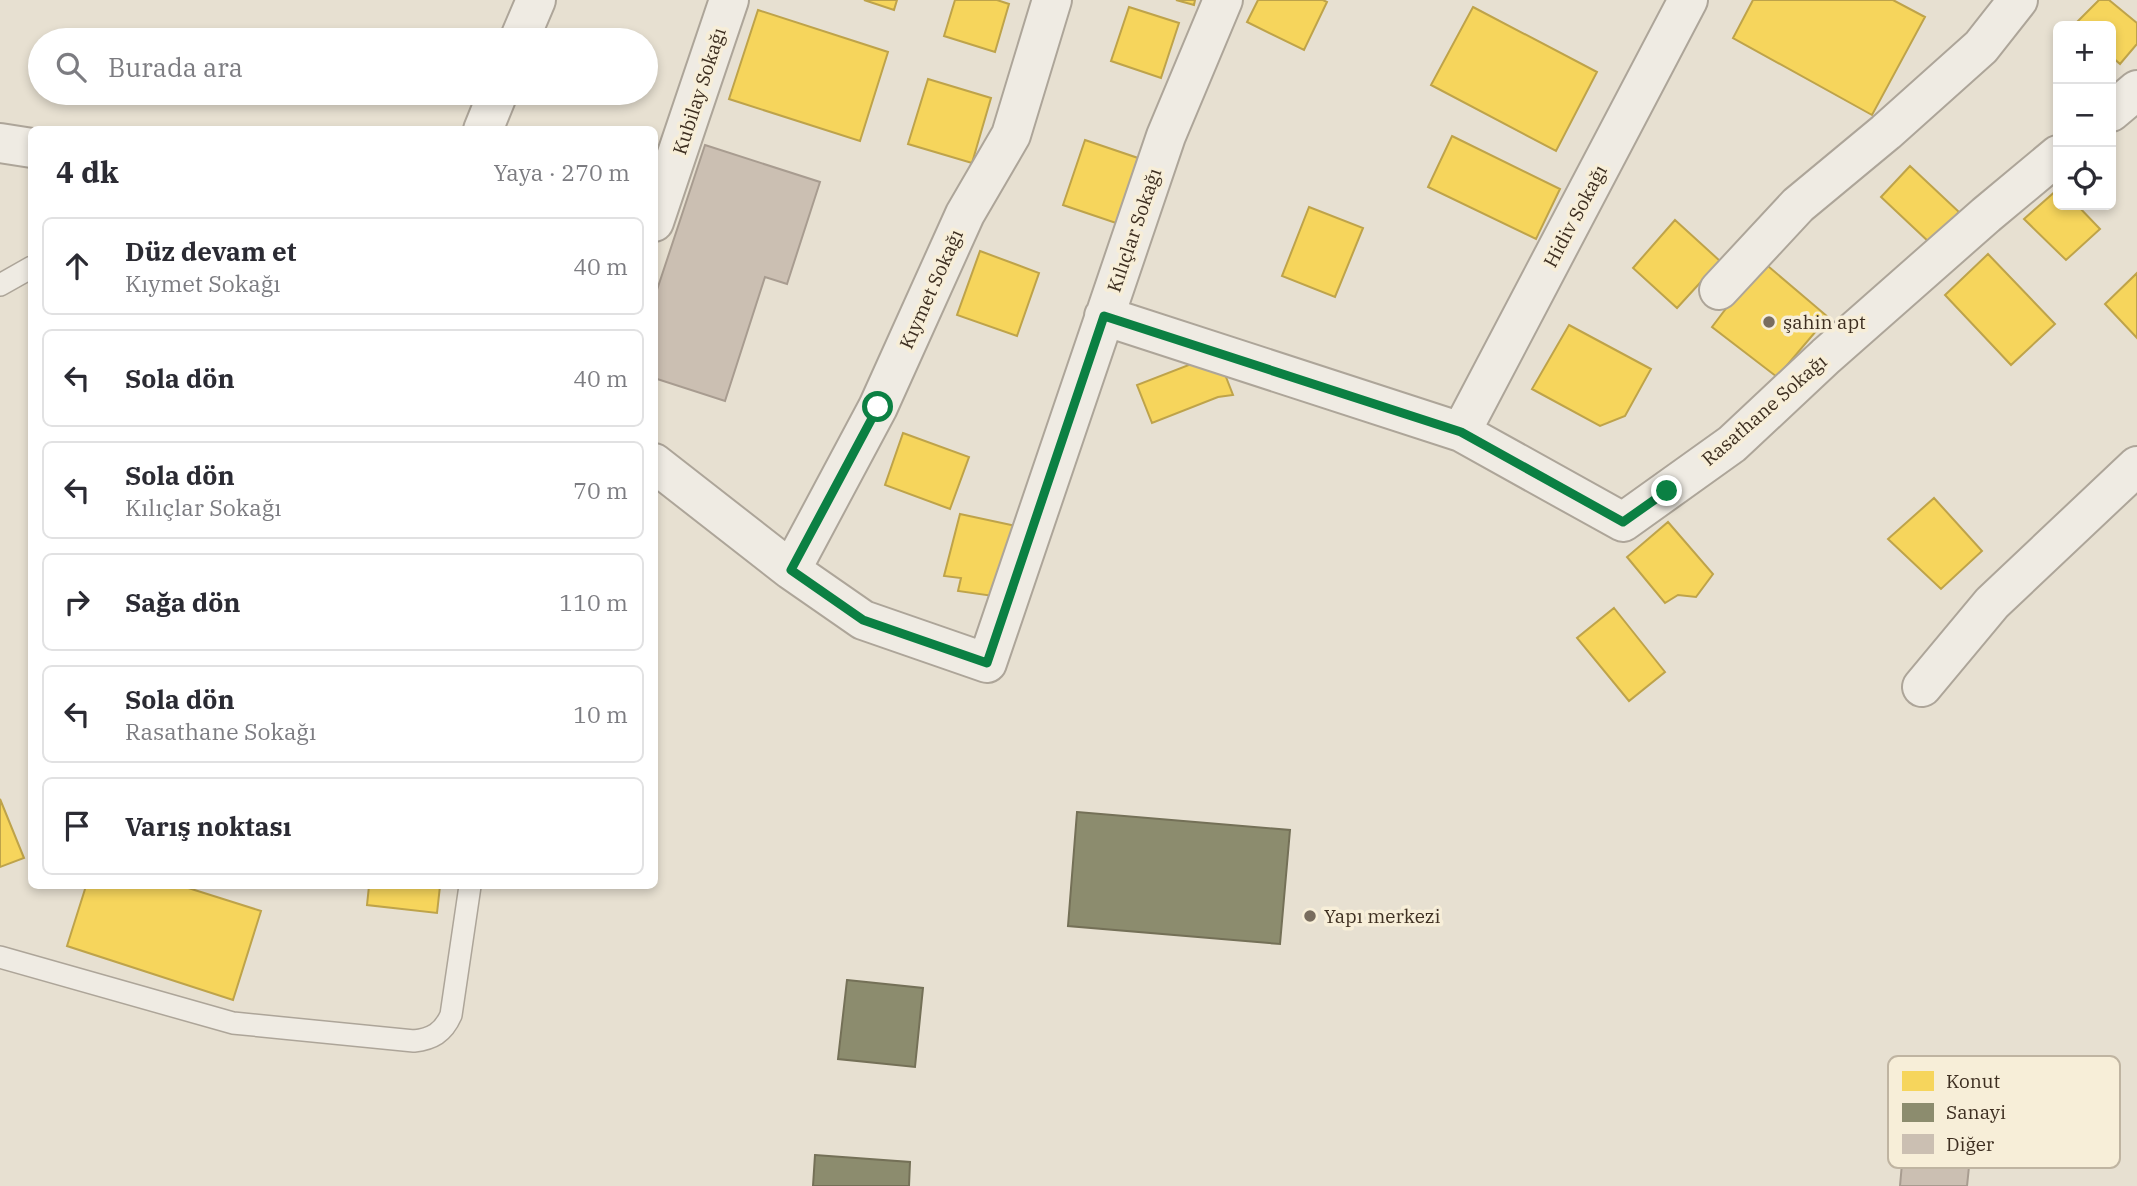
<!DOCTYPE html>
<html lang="tr">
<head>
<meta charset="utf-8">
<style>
  :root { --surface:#fff; --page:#f7f7f7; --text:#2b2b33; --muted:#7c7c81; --line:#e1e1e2 }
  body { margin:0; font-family:"IBM Plex Serif",serif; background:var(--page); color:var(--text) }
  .controls { position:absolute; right:21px; top:21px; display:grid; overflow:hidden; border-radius:10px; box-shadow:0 4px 10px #0003 }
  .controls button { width:63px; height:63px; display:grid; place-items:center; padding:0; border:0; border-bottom:2px solid var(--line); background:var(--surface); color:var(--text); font:35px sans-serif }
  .stop { position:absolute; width:21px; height:21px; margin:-16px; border:5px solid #0b8043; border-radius:50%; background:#fff }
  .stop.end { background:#0b8043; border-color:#fff; box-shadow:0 2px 7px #0008 }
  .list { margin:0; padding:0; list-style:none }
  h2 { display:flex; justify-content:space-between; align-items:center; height:91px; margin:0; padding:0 28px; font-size:30px }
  h2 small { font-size:23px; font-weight:400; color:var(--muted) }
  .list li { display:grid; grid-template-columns:46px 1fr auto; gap:21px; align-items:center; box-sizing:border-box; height:98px; margin:0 14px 14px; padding:0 14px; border:2px solid var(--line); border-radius:10px }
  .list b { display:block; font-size:26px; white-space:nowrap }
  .list p { margin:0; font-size:23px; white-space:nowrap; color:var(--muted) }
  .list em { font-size:23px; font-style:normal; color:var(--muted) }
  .icon { flex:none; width:38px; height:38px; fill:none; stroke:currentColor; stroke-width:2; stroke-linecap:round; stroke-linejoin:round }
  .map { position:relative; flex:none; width:2137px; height:1186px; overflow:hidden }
  .search { position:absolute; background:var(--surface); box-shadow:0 4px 10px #0003; left:28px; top:28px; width:630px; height:77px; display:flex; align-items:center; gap:18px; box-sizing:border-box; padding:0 24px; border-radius:38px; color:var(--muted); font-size:26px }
  .panel { position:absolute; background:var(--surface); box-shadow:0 4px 10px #0003; left:28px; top:126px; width:630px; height:763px; border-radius:10px }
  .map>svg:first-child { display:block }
  .homes { fill:#f6d55c; stroke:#bea34a; stroke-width:2 }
  .industry { fill:#8c8c6e; stroke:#747057; stroke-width:2 }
  .building { fill:#cbbfb2; stroke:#a89c90; stroke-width:2 }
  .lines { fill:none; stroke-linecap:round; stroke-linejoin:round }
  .service-casing { stroke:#ada599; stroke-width:24 }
  .minor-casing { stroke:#ada599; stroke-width:42 }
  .service { stroke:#efebe3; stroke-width:21 }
  .minor { stroke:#efebe3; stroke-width:38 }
  .route { stroke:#0b8043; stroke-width:9 }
  .poi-dot { fill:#786c5e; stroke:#f7eed8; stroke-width:2.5 }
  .labels { text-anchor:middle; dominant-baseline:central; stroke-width:7; stroke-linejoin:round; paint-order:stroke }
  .street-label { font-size:19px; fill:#3d2e20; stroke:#f7eed8 }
  .poi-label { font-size:19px; fill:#3d2e20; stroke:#f7eed8; text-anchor:start }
  .key { fill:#f7eed8; stroke:#bfb4a1; stroke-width:2 }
  .key-label { font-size:19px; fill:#3d2e20 }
</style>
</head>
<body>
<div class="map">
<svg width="2137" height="1186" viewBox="0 0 2137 1186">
  <rect width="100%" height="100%" fill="#e7e0d1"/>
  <!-- homes -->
  <path class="homes" d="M864,0h33l-3,10z
    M955,0h42l12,4 -14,48 -51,-16z
    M1176,0h19l-1,5z
    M1258,0h65l4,2 -23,48 -57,-28z
    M1753,0h140l32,17 -53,98 -139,-77z
    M2099,0h10l28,23v21l-17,20 -9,-8v-30h-34l-2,-2z
    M1129,7l50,16 -18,55 -50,-17z
    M1473,7l124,65 -41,79 -125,-66z
    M758,10l130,42 -28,89 -131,-42z
    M928,79l63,19 -19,65 -64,-19z
    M1452,136l108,53 -24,50 -108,-52z
    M1085,140l53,18 -22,65 -53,-18z
    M1910,166l49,46 -29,31 -49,-46z
    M2058,189v16h19l23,24 -34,31 -42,-41z
    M1309,207l54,21 -28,69 -53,-21z
    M1675,220l45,41 -43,47 -44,-40z
    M980,251l59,22 -22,63 -60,-21z
    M1988,254l67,70 -44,41 -66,-70z
    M1762,261l66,56 -51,60 -65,-50z
    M2137,273v65l-32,-34z
    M1569,325l82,44 -26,47 -25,10 -68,-37z
    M1217,354l16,41 -15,2 -66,26 -15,-38z
    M903,433l66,24 -19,52 -65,-24z
    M1934,498l48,53 -41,38 -53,-50z
    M960,514l56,12 -16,71 -42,-6 3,-13 -17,-2z
    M1668,522l45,52 -17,23 -18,-2 -13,8 -38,-46z
    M1614,608l51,64 -36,29 -52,-63z
    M0,799l24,59 -24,9z
    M86,886h96l79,25 -28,89 -166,-54z
    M369,886h71l-3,27 -70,-8z"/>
  <!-- industry -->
  <path class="industry" d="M1077,812l213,18 -10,114 -212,-18z
    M847,980l76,8 -8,79 -77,-8z
    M815,1155l95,7 -1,24h-96z"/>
  <!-- building -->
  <path class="building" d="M705,145l115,37 -33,102 -22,-7 -40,124 -71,-23v-79z
    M1903,1152l67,5 -3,29h-67z"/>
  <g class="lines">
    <defs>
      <path id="service" d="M0,285l32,-18
        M0,957l233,66 181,18c18,-2 29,-8 37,-26l19,-129"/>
      <path id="minor" d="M519,40l17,-40
        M2111,112l26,-22
        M483,130l15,-37
        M0,143l32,5
        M654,222l75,-222
        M1719,290l79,-85 88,-73 95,-85 37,-47
        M1104,316l357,116 162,90 109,-78 94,-88 160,-141 72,-60
        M1461,432l227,-432
        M654,463l137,107 72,50 124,43 179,-527 57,-136
        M791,570l87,-163 87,-193 46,-79 41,-135
        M1922,687l70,-84 145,-137"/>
    </defs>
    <!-- service casing -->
    <use href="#service" class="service-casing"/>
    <!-- minor casing -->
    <use href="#minor" class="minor-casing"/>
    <!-- service -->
    <use href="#service" class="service"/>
    <!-- minor -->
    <use href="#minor" class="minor"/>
  </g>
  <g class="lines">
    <!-- route -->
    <path class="route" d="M878,407l-87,163 72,50 124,43 117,-347 357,116 162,90 44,-31"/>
  </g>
  <!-- markers -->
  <g class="poi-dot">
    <circle cx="1769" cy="322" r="7"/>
    <circle cx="1310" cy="916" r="7"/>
  </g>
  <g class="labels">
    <!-- street labels -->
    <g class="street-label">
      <text transform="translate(699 91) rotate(-72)">Kubilay Sokağı</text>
      <text transform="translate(1575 216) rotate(-62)">Hidiv Sokağı</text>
      <text transform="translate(1134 230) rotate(-71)">Kılıçlar Sokağı</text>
      <text transform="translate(931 289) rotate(-66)">Kıymet Sokağı</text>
      <text transform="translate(1764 410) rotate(-41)">Rasathane Sokağı</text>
    </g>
    <!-- poi labels -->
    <g class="poi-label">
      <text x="1783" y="322">şahin apt</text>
      <text x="1324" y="916">Yapı merkezi</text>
    </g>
  </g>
  <!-- legend -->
  <rect x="1888" y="1056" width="232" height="112" rx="10" class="key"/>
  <rect x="1902" y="1071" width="32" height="20" fill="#f6d55c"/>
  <rect x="1902" y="1103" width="32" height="19" fill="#8c8c6e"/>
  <rect x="1902" y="1134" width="32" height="20" fill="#cbbfb2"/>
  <g class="key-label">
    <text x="1946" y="1088">Konut</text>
    <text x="1946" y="1119">Sanayi</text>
    <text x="1946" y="1151">Diğer</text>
  </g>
</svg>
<div class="controls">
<button>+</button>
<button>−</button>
<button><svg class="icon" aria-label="locate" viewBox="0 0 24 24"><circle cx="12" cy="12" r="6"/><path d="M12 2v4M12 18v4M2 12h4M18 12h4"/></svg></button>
</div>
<div class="stop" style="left:878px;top:407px"></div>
<div class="stop end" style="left:1667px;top:491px"></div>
<div class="search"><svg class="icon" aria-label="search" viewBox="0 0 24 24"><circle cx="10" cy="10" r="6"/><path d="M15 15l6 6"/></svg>Burada ara</div>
<section class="panel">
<h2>4 dk<small>Yaya · 270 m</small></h2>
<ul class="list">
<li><svg class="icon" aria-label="ahead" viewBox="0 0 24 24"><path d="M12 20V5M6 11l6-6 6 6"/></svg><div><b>Düz devam et</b><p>Kıymet Sokağı</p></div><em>40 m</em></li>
<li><svg class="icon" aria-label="left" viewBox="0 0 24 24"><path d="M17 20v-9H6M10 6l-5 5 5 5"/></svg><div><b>Sola dön</b></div><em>40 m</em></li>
<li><svg class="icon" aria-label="left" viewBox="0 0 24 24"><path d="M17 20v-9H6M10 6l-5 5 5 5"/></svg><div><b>Sola dön</b><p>Kılıçlar Sokağı</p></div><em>70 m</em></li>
<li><svg class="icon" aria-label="right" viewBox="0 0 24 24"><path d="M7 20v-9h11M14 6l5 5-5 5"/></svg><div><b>Sağa dön</b></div><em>110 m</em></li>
<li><svg class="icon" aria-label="left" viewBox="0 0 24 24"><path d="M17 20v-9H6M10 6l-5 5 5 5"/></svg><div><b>Sola dön</b><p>Rasathane Sokağı</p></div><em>10 m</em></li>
<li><svg class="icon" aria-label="arrive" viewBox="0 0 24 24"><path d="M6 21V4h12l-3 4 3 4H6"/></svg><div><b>Varış noktası</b></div></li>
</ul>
</section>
</div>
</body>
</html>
